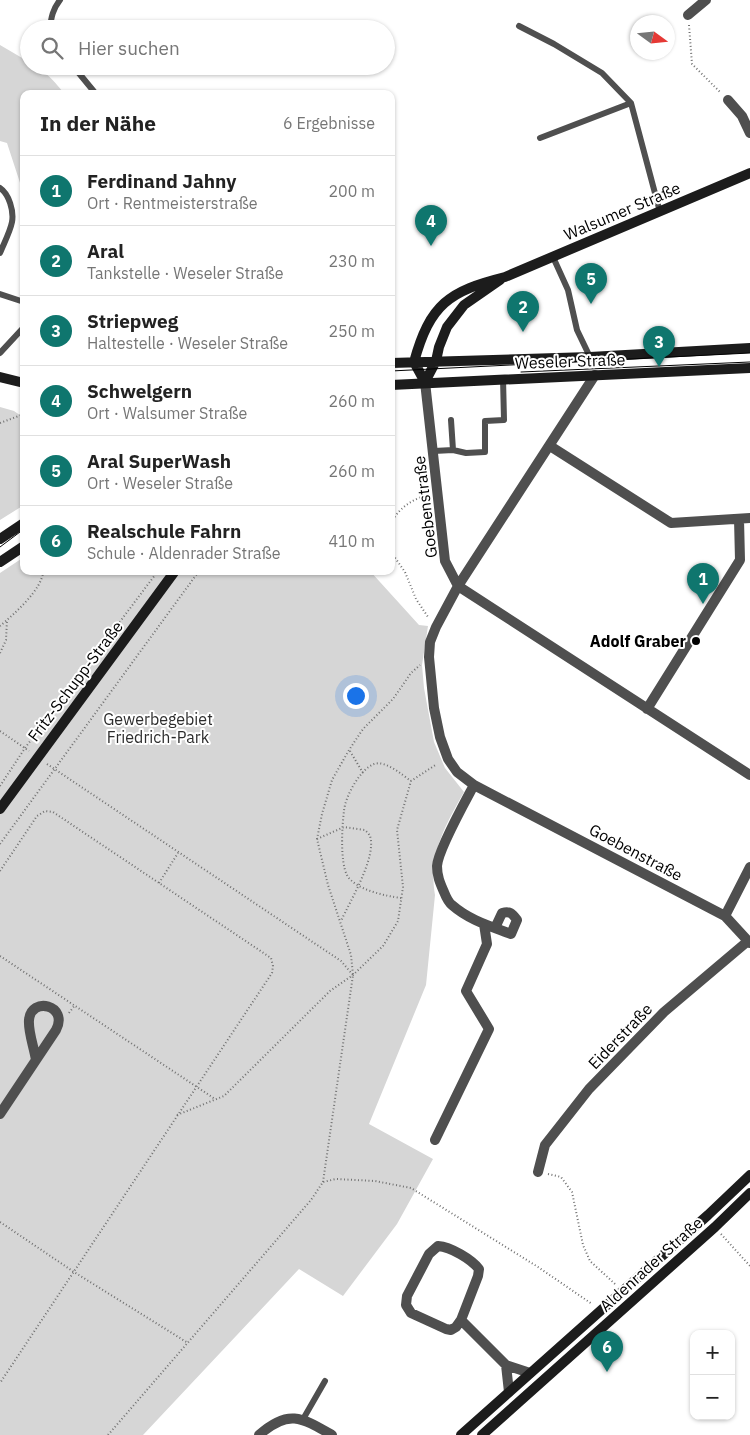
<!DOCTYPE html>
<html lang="de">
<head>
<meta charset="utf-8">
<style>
  :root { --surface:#fff; --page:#f2f2f2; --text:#222; --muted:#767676; --line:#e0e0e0; --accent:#0f766e }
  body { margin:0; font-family:"IBM Plex Sans",sans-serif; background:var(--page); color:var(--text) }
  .controls { position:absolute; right:15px; bottom:15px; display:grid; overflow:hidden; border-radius:10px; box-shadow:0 1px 4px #0004 }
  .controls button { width:45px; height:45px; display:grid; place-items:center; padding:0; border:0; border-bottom:1px solid var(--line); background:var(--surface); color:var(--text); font:25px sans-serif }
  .compass { position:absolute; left:630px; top:15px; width:45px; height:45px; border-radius:50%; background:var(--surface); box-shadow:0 1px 4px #0004; rotate:105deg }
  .you { position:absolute; left:355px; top:695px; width:18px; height:18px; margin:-12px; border:4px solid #fff; border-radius:50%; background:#1a73e8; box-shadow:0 0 0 8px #1a73e833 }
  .badge { display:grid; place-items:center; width:32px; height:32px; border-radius:50%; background:var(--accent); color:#fff; font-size:16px; font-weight:700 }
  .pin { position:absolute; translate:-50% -41px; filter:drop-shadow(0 1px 2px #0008) }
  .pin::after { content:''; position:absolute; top:26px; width:18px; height:15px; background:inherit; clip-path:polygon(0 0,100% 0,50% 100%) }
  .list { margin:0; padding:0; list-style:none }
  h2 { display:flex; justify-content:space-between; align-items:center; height:65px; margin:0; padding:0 20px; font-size:21px }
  h2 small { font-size:16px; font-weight:400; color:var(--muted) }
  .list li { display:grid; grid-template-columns:32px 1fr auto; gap:15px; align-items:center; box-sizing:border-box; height:70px; padding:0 20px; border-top:1px solid var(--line) }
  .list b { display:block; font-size:19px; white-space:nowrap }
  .list p { margin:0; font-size:16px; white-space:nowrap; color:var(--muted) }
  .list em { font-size:16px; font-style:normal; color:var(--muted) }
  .icon { flex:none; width:28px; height:28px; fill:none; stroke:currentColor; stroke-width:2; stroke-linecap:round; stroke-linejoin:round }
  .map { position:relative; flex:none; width:750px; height:1435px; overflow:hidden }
  .search { position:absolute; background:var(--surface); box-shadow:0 1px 4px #0004; left:20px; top:20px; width:375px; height:55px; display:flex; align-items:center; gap:12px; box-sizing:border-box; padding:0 18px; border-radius:28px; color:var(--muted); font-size:19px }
  .panel { position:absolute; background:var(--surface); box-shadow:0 1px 4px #0004; left:20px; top:90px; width:375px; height:485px; border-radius:10px }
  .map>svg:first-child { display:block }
  .green { fill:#d6d6d6 }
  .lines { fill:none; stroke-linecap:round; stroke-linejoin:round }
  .path { stroke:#717171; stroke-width:2; stroke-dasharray:1 2.5; stroke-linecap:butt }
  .lane { stroke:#4f4f4f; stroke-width:6 }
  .street { stroke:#4f4f4f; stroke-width:10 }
  .secondary { stroke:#1c1c1c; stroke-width:10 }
  .tram { stroke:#000; stroke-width:1 }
  .poi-dot { fill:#000; stroke:#fff; stroke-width:2 }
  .labels { text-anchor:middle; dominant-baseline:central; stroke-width:4; stroke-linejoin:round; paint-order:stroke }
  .street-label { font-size:16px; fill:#000; stroke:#fff }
  .poi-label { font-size:16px; font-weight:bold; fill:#000; stroke:#fff; text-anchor:end }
  .park-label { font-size:16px; fill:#2d2d2d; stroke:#fff }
</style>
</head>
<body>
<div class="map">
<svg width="750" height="1435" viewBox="0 0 750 1435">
  <rect width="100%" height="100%" fill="#fff"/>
  <!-- green -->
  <path class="green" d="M0,45l29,17v4c14,0 27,18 36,28h-41v101l-17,-52 -7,-2z
    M0,407l14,4 10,7v87l-24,15z
    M24,557v14h346l49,54 9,1 -6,39 2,23 10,54 11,26 19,24c-19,34 -36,63 -29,103l-9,90 -57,139 64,35 -36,65 -54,72 -44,-27 -156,166h-143v-862z"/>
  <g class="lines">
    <!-- path -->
    <path class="path" d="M689,25l3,39 29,29
      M0,423l24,-9
      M391,523c7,-14 21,-24 37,-28
      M391,552l14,20 11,27 12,18
      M0,626c13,-11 43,-37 43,-55
      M0,653l6,-13 1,-20
      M0,731l29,20
      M350,751l13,22
      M47,764l294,197 12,14
      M0,786l25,-38 133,-177
      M317,839l27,-12 21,3c2,2 4,4 5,6 7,21 -20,65 -29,85
      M0,844l199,-273
      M0,871l37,-55 8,-5 8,1 218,146 2,8 -1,7 -272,410
      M159,883l19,-30
      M401,898c-15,-2 -46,-8 -54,-23 -7,-13 -5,-49 -3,-64 1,-14 16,-42 30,-47 12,-4 28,11 37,17
      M0,956l215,143
      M69,1013l6,-8
      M177,1115l47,-19 106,-105 23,-16 30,-29 15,-25 5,-34 -6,-57 14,-49 26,-17
      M548,1174l13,3 11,15 11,53 7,16 25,23
      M323,1182l30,-207 -2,-20 -23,-70 -11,-46 5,-25 10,-34 17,-30 14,-21 30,-30 18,-26 9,-8
      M0,1222l74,50 114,71
      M721,1234l29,32
      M108,1435l203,-235 12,-18 13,-3 39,2 36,7 127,79 54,37"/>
    <!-- lane -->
    <path class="lane" d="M519,26l35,18 48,29 29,30 29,109
      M50,29c1,-12 3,-20 10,-29
      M73,66l23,28
      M540,138l91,-35
      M0,188c9,6 14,23 12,34 -2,10 -8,21 -12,31
      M553,257l15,33 9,40 13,27
      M0,294l24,8
      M0,353l24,-26
      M453,450l13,3 19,-1v-31l19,-1 -1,-42
      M434,451l19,-1 -2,-30
      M302,1421l23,-40"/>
    <!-- street -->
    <path class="street" d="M688,15l18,-15
      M728,100l14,16 8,17
      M595,375l-137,211 -22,41 -6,15 -1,15 5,51 6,29 8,22 9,13 17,13 251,131 25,27
      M425,382l20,179 13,25 292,189
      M550,446l121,77 79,-5
      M647,709l93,-149 -1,-41
      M474,785c-9,17 -36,65 -37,81 0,10 3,17 7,26 2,5 4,10 8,13 17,15 38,21 59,29l6,-14c-5,-7 -7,-9 -15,-7l-7,15
      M725,916l25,-49
      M0,1114l56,-84c13,-25 -25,-34 -27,-10 -1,12 5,27 7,40
      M435,1140l54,-111 -23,-38 21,-47 -3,-20
      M538,1172l7,-27 44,-56 75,-77 84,-71
      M461,1320l-5,7 -5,3 -5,-1 -35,-16 -5,-8 1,-9 22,-42 9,-8c13,1 33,13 41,23l-1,7 -17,44 45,45
      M509,1392l-3,-27 24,8
      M259,1435c29,-26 42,-18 73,0"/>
    <!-- secondary -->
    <path class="secondary" d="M391,363l199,-6 160,-9
      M0,377l24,6
      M425,382l-11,-20c16,-58 35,-71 91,-85l245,-104
      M425,382l11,-21 3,-14 8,-20 17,-22 36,-25
      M391,385l359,-17
      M0,539l24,-16
      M0,562l24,-16
      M0,809l175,-238
      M461,1435l247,-220 42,-40
      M482,1435l233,-208 35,-34"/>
    <!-- tram -->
    <path class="tram" d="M391,371l359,-18
      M521,372l229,-10
      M0,547l24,-18"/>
  </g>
  <!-- markers -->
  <circle class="poi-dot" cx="696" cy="641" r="5"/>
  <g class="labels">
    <!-- street labels -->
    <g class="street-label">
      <text transform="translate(622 211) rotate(-23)">Walsumer Straße</text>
      <text transform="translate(570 361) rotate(-2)">Weseler Straße</text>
      <text transform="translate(425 507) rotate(-97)">Goebenstraße</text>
      <text transform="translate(75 681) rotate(-53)">Fritz-Schupp-Straße</text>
      <text transform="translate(636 852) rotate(28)">Goebenstraße</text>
      <text transform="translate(620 1036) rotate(-46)">Eiderstraße</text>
      <text transform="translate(651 1264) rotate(-42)">Aldenrader Straße</text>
    </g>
    <!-- poi labels -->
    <g class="poi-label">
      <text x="686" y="641">Adolf Graber</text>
    </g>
    <!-- park labels -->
    <g class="park-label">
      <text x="158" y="719">Gewerbegebiet<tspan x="158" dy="18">Friedrich-Park</tspan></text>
    </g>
  </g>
</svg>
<div class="controls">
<button>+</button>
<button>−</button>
</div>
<svg class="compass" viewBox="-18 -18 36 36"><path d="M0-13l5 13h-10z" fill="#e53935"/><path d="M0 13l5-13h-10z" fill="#767676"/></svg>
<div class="you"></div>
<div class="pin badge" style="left:703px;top:604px">1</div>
<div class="pin badge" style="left:523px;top:332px">2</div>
<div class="pin badge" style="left:659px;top:367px">3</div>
<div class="pin badge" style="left:431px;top:246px">4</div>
<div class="pin badge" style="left:591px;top:304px">5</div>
<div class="pin badge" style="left:607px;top:1372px">6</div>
<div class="search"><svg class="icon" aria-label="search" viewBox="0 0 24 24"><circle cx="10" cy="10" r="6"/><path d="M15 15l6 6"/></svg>Hier suchen</div>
<section class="panel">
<h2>In der Nähe<small>6 Ergebnisse</small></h2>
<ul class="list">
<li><span class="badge">1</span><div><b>Ferdinand Jahny</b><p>Ort · Rentmeisterstraße</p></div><em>200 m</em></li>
<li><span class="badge">2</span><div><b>Aral</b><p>Tankstelle · Weseler Straße</p></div><em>230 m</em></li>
<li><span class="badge">3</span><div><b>Striepweg</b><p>Haltestelle · Weseler Straße</p></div><em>250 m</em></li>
<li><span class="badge">4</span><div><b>Schwelgern</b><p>Ort · Walsumer Straße</p></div><em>260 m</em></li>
<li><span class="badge">5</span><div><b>Aral SuperWash</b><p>Ort · Weseler Straße</p></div><em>260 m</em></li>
<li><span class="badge">6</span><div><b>Realschule Fahrn</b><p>Schule · Aldenrader Straße</p></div><em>410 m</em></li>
</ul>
</section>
</div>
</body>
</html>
